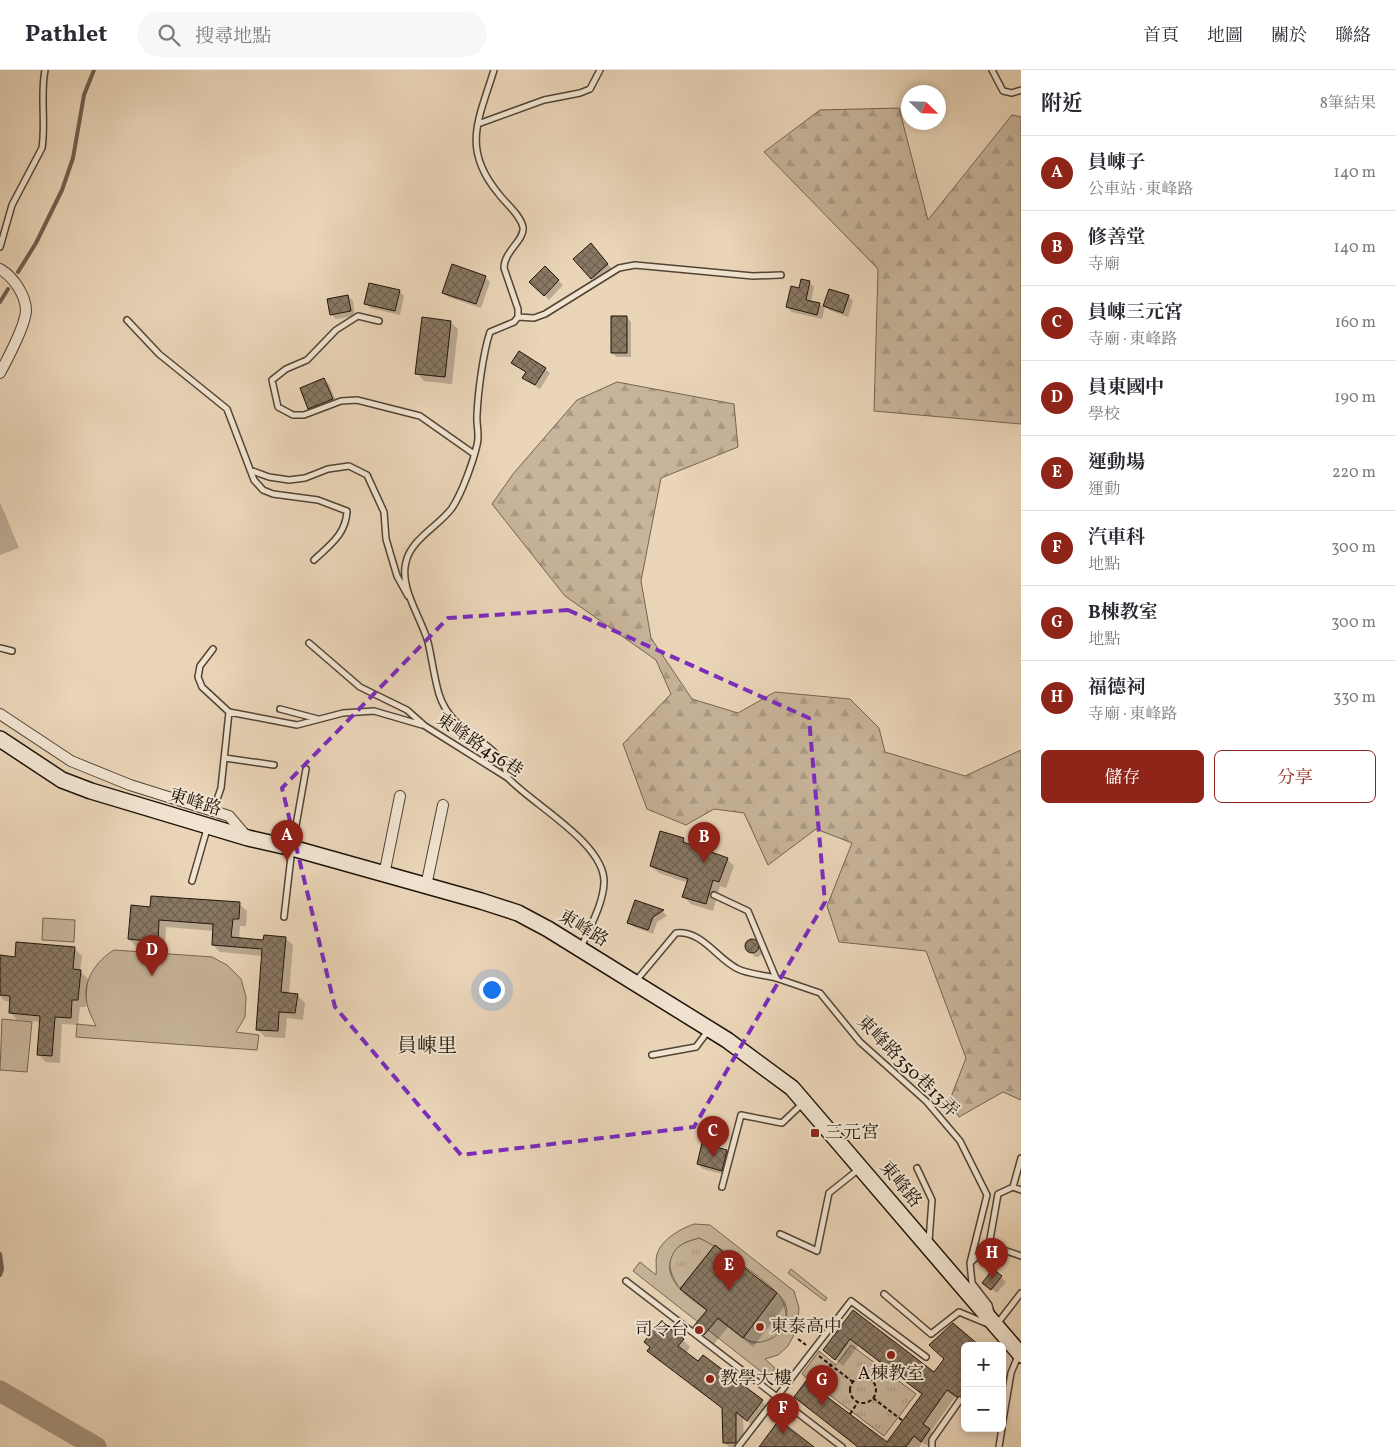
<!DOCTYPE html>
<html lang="zh-TW">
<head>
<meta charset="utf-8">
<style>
  :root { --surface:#fff; --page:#f7f7f7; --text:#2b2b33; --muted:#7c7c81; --line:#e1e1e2; --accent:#8f2418 }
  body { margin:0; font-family:Vollkorn,"Noto Serif TC",serif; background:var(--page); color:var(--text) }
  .controls { position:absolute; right:15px; bottom:15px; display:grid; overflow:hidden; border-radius:8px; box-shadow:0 2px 8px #0003 }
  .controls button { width:45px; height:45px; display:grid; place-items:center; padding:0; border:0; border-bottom:1px solid var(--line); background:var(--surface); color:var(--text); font:25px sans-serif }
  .compass { position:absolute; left:901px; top:15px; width:45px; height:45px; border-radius:50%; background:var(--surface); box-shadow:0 2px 8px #0003; rotate:113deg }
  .you { position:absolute; left:491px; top:919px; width:18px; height:18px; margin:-12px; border:4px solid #fff; border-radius:50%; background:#1a73e8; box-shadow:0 0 0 8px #1a73e833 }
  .badge { display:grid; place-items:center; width:32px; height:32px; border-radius:50%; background:var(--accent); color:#fff; font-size:16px; font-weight:700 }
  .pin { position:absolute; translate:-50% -41px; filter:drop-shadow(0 1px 2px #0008) }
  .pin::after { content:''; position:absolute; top:26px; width:18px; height:15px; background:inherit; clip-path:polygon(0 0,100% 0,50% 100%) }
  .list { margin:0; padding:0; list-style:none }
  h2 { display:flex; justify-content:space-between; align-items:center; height:65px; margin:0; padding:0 20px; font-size:21px }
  h2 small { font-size:16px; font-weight:400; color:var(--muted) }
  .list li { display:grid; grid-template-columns:32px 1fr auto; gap:15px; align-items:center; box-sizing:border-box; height:75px; padding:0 20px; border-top:1px solid var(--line) }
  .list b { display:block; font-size:19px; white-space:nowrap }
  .list p { margin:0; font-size:16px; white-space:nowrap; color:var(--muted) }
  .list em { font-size:16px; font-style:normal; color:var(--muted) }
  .actions { display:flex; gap:10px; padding:15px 20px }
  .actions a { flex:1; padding:11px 0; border:1px solid var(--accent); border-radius:8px; text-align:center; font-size:18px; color:var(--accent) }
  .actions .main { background:var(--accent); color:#fff }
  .icon { flex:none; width:28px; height:28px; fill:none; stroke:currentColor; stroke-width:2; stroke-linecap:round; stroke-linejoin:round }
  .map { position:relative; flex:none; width:1021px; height:1377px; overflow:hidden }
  header { display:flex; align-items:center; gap:30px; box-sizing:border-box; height:70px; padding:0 25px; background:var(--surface); border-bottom:1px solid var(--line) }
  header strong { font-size:24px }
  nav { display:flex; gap:28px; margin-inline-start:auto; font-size:18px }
  .search { width:350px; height:45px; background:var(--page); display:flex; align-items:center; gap:12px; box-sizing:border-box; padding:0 18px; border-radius:28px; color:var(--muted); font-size:19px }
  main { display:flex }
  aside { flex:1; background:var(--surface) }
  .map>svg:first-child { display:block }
  .grass { fill:url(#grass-tufts); stroke:#736452 }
  .forest { fill:url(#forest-firs); stroke:#736452 }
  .pitch { fill:#c7b49a; stroke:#736452; fill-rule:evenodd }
  .shadow { fill:#0003 }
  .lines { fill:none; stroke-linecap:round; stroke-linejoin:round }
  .stream { stroke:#6f604e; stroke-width:4 }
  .river { stroke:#a5937c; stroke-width:21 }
  .building { fill:url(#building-cross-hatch); stroke:#1f1409 }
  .lane-casing { stroke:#524435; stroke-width:8 }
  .street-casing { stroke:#524435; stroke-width:12 }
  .secondary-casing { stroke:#1f1409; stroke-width:18 }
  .path { stroke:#1f1409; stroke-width:2; stroke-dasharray:4 2.5; stroke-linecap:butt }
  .lane { stroke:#f1e4d1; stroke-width:5 }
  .street { stroke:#f1e4d1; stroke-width:10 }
  .secondary { stroke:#f1e4d1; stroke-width:15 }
  .marked { fill:none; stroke:#7b2cbf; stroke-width:4; stroke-dasharray:10 6; stroke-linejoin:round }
  .poi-dot { fill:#8f2418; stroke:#f1e4d1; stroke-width:2 }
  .labels { text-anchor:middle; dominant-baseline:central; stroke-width:4; stroke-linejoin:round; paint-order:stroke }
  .street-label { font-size:18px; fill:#1f1409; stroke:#f1e4d1 }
  .poi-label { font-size:18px; fill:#1f1409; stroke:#f1e4d1; text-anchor:start }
  .quarter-label { font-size:20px; fill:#1f1409; stroke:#f1e4d1 }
</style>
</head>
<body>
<header>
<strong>Pathlet</strong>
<div class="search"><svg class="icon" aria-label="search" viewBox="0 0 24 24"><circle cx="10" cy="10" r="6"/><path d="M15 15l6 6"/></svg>搜尋地點</div>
<nav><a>首頁</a><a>地圖</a><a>關於</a><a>聯絡</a></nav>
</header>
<main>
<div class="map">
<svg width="1021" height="1377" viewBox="0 0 1021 1377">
  <defs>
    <pattern id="grass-tufts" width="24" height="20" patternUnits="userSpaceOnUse" patternTransform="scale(1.25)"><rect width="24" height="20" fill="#c7b49a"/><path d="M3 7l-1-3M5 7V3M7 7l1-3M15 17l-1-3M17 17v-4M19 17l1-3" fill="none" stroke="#aa9a83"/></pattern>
    <pattern id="forest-firs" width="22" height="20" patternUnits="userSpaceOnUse" patternTransform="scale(1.25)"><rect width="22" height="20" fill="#c7b49a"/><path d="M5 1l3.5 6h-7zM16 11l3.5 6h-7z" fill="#aa9a83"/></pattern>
    <pattern id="building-cross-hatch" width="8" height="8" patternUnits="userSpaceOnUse" patternTransform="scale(1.25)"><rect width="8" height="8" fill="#897864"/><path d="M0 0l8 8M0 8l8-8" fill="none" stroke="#6f6151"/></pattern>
  </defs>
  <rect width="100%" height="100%" fill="#ead5b8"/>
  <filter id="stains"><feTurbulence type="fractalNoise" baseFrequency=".004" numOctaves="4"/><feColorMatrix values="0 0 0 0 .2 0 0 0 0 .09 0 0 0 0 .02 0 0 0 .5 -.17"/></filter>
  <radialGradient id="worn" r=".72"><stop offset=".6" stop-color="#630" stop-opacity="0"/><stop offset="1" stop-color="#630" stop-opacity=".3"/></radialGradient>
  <!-- grass -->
  <path class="grass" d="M699,1168l16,7 -35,44c-18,-26 -13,-43 19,-51z
    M777,1223c23,27 -2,62 -34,45z
    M851,1275l65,49 -32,42 -82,-62 17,-23 17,14z"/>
  <!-- forest -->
  <path class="forest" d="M899,38l29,112 84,-105 9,2v307l-147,-13 4,-142 -114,-117 56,-42z
    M617,312l117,22 4,43 -77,31 -20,103 10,57 41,61 46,14 37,-21 75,7 29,29 6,24 80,24 56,-26v350l-18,-8 -44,25 -10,-15 17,-44 -40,-107 -87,-9 -12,-36 25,-63 -36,-14 -48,36 -24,-52 -30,-4 -28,16 -39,-16 -24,-65 48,-50 -15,-34 -91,-64 -73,-92 21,-30 64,-74z"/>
  <!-- pitch -->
  <path class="pitch" d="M43,848l32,2 -1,22 -32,-2z
    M114,880l98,7 15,8 14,14 5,18 -1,20 -9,15 23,3 -2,15 -181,-13 1,-13 19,2c-3,-7 -8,-15 -9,-23 -5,-22 9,-42 27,-53z
    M2,949l30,3 -5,50 -27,-2z
    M694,1154l16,1 84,66 5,17 -2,21 -9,17 -10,9 -13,4 10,9 -7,9 -135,-106 7,-9 16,13c1,-6 -1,-15 1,-21 5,-15 23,-25 37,-30zM699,1168c17,7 80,50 86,65 3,8 2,16 -2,23 -6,13 -17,16 -31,17 -14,-8 -27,-19 -40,-29 -17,-13 -52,-32 -40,-58 5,-12 16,-15 27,-18z
    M791,1199l36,29 -2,3 -37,-28z"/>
  <!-- shadow -->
  <path class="shadow" d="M595,180l17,19 -16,14 -4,-5z
    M545,198l18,17 -14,15 -18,-18z
    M485,207l5,5 -9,26 -33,-11 -5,-5z
    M810,213l4,4 -3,15 8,2 5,4 5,-18 19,6 5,5 -5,16 -19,-7 -4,-4 -3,13 -30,-7 -5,-5 13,-17z
    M399,221l5,5 -4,19 -30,-7 -4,-5z
    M348,226l5,5 2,15 -19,3 -5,-5z
    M626,247l5,5v35h-14l-5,-4z
    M450,252l8,7 -6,55 -28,-3 -7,-8z
    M513,292l32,7 5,4 -10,16 -11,-7 -5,-5 3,-4z
    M324,310l5,4 8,20 -23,9 -5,-5z
    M0,432l19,46 -19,7z
    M683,769l6,6 38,14 7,7 -8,22 -6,-2 -7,25 -22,-7 -7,-7 4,-14 -29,-10 -8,-7z
    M636,832l27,10 4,4 -10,6 -4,12 -19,-7 -5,-5z
    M239,834l8,7 -1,15h-6l-1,13 25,2 21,-3 8,7 -4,49 8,1 8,8 -2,17 -16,-2 -2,20 -20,-1 -8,-8 6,-73 -43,-4 -7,-7 1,-14 -48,-4 -1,22 -29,-3 -7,-7 22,-31z
    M751,870l9,6 3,7 -5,4h-3l-9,-11z
    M74,878l8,8 -2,15 8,8 -2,28h-6l-2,18 -16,-1 -2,39 -14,-1 -8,-8 3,-32 -24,-2 -7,-8 1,-10 -6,-1 -5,-5v-31l16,-7z
    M727,1081l4,4 -5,20 -23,-6 -5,-5z
    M1001,1207l5,5 -9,11 -8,-6z
    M682,1219l94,5 10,10 -33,43 -25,-20 -14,17 -19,-17 12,-16z
    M854,1242l80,62 11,-15 -14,-14 34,1v58l-10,-7 -24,34 6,6 -7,10 -8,-4 -3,4h-61l-63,-50 92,47 36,-49 -65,-49 -15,20 -19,-16z
    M683,1270l7,7 -4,6 76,48 7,8 -14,18 -12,-9 1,29h-15l-5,-5v-33l-75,-59z"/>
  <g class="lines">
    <!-- stream -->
    <path class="stream" d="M18,202l18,-29 26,-53 11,-32 11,-63 10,-25
      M0,232l8,-13
      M0,1184l2,15 -2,6"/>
    <!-- river -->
    <path class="river" d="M0,1321l96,56"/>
  </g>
  <!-- building -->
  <path class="building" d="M591,173l17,21 -17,15 -18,-20z
    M452,194l34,12 -10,28 -34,-11z
    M545,196l14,14 -15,16 -15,-14z
    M801,209l9,2 -4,19 14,3 -3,12 -31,-8 5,-21 8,2z
    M369,213l31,7 -5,21 -31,-7z
    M829,219l20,6 -6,18 -20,-7z
    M348,225l3,16 -21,4 -3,-16z
    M611,246h16v37h-16z
    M422,247l29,4 -6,56 -30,-3z
    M519,281l27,17 -11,17 -13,-7 4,-6 -15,-9z
    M324,308l9,21 -25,10 -8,-21z
    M660,761l24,7 -1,4 45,16 -9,24 -6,-2 -7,24 -24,-7 6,-18 -38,-13z
    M151,826l89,6 -1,17h-6l-2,18 32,3 1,-5 22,2 -5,55 17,2 -3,19 -16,-1 -1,19 -22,-1 6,-81 -50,-4 1,-21 -54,-4 -1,22 -30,-3 3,-34 19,2z
    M635,830l29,10 -11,7 -5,13 -21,-7z
    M745 876a7 7 0 1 1 14 0a7 7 0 1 1-14 0Z
    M16,872l59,5 -2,22 8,1 -3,30h-6l-1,18 -16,-1 -3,39 -15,-1 3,-39 -31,-3 1,-17 -10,-1v-40l15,2z
    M702,1073l25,7 -5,21 -25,-7z
    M715,1175l62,48 -34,45 -25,-20 -14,17 -11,-8 14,-17 -27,-21z
    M993,1199l9,7 -11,14 -9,-7z
    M853,1240l81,62 10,-13 -15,-14 24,-22 27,23h-15v57l-2,-6h-6l-10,-7 -24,34 7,5 -9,13 -7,-6 -8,11h-48l-64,-50 12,-16 81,61 35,-48 -72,-55 -15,21 -12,-10z
    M660,1251l24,18 -6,7 20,15 5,-6 60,45 -16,21 -11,-9v31h-13l-1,-35 -75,-57 3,-4 -6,-5z
    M779,1350l35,27h-55z"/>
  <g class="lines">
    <defs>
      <path id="lane" d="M494,0c-15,49 -33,78 4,123 7,10 22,21 25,34 2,13 -19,24 -19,41l14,41v8l-4,5 -24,10c-7,21 -12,60 -13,83 -1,9 3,20 0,30 -4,17 -15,48 -25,63 -13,18 -41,31 -46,54 -7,26 15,55 22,80 4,17 6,35 11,52 14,45 62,44 69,84
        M992,0l11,21 9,2 9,-3
        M478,54l66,-24 36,-7 10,-4 10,-19
        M0,177l12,-42 30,-57c4,-26 -2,-52 3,-78
        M518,247l16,1 11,-4 74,-46 16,-3 118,11 28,-1
        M127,250l32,34 68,55 27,71 9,10 10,4 45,6 29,11c-1,23 -17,34 -33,49
        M379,251l-21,-5 -22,14 -29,30 -21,9 -14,11 6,27 15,8h11l37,-14 16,-1 63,16 54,38
        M250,400l19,7 20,3 16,-2 23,-9 21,-3 18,9 17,37 2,27 11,37 11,20
        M309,573l51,44 47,23 18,16 83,52c25,27 98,66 96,105 -1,22 -15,45 -23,65
        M0,578l12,3
        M213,579l-13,17 -2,11 4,10 27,25 68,13 46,-12 31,-2 48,14
        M280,639l38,10
        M225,688l49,7
        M213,741l8,-23 8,-76
        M192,811l15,-52
        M284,847l8,-69 14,-79
        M776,908l44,15 40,49 66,59 34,40 27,54 -17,68
        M635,912l41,-49c26,-3 41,26 62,36 10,5 26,6 38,9l-28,-67 -34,-16
        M652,985l44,-8 12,-16
        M917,1098l15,32 -3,41
        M722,1117l19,-72 41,8 20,-19
        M1013,1117l8,-29
        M780,1164l37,17 12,-58 30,-24
        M989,1175l32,11
        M626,1211l216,166
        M884,1224l47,40 28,-22 29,12
        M991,1243l-2,-8 -17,-22 -2,-20 19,-18 9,-51 15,-7 8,3
        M997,1254l24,-31
        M1002,1356l9,-53 7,-17
        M738,1377l113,-146 75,56
        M932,1377v-7l28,-40
        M999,1377l3,-19"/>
      <path id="street" d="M0,199c14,8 26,27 26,42 -1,14 -19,49 -26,62
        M0,644l71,47 59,24 99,31 18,21
        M384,805l16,-79
        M426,816l17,-81"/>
      <path id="secondary" d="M0,669l62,41 29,11 157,47 44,10 189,53 37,12 30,16 179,111 65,48 229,267"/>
    </defs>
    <!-- lane casing -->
    <use href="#lane" class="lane-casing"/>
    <!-- street casing -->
    <use href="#street" class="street-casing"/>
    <!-- secondary casing -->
    <use href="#secondary" class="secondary-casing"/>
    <!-- path -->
    <path class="path" d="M798,1269l8,6
      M819,1286l34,26
      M850 1320a13 13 0 1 1 26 0a13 13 0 1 1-26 0Z
      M872,1311l12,-16
      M815,1318l16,-23
      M873,1328l30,23
      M850,1344l8,-12"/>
    <!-- lane -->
    <use href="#lane" class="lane"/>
    <!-- street -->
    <use href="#street" class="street"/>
    <!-- secondary -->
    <use href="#secondary" class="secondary"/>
  </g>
  <!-- marked area -->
  <path class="marked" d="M568,540l241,108 16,184 -131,225 -233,28 -126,-148 -53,-219 166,-170z"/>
  <!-- markers -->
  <g class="poi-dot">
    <rect x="810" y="1058" width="10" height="10" rx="2.5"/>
    <circle cx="760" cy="1257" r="5"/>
    <circle cx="699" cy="1260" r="5"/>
    <circle cx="891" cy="1285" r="5"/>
    <circle cx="710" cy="1309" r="5"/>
  </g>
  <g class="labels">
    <!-- street labels -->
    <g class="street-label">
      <text transform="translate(479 676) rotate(34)">東峰路456巷</text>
      <text transform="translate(195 733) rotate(17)">東峰路</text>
      <text transform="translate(583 859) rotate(31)">東峰路</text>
      <text transform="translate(907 997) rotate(45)">東峰路350巷13弄</text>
      <text transform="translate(900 1115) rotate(50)">東峰路</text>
    </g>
    <!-- poi labels -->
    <g class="poi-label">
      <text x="825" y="1063">三元宮</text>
      <text x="770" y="1257">東泰高中</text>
      <text x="689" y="1260" text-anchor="end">司令台</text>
      <text x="891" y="1304" text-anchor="middle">A棟教室</text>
      <text x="720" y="1309">教學大樓</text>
    </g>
    <!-- quarter labels -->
    <g class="quarter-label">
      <text x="427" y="977">員崠里</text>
    </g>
  </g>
  <rect width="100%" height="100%" filter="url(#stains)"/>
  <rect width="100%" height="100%" fill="url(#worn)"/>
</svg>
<div class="controls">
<button>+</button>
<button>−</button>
</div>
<svg class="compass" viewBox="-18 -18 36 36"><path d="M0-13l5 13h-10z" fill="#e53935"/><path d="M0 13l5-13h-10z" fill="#7c7c81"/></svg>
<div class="you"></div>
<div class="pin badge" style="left:287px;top:791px">A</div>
<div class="pin badge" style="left:704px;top:793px">B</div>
<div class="pin badge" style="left:713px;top:1087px">C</div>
<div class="pin badge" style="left:152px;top:906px">D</div>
<div class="pin badge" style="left:729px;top:1221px">E</div>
<div class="pin badge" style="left:783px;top:1364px">F</div>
<div class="pin badge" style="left:822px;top:1336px">G</div>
<div class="pin badge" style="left:992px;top:1209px">H</div>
</div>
<aside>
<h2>附近<small>8筆結果</small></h2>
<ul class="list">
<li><span class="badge">A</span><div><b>員崠子</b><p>公車站 · 東峰路</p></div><em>140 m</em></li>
<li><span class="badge">B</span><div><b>修善堂</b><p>寺廟</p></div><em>140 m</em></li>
<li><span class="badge">C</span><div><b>員崠三元宮</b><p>寺廟 · 東峰路</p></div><em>160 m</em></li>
<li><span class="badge">D</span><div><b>員東國中</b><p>學校</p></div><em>190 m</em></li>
<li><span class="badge">E</span><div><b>運動場</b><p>運動</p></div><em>220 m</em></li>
<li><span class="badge">F</span><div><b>汽車科</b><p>地點</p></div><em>300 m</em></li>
<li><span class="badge">G</span><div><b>B棟教室</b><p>地點</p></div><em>300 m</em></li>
<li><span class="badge">H</span><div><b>福德祠</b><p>寺廟 · 東峰路</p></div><em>330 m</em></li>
</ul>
<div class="actions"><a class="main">儲存</a><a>分享</a></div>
</aside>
</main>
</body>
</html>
